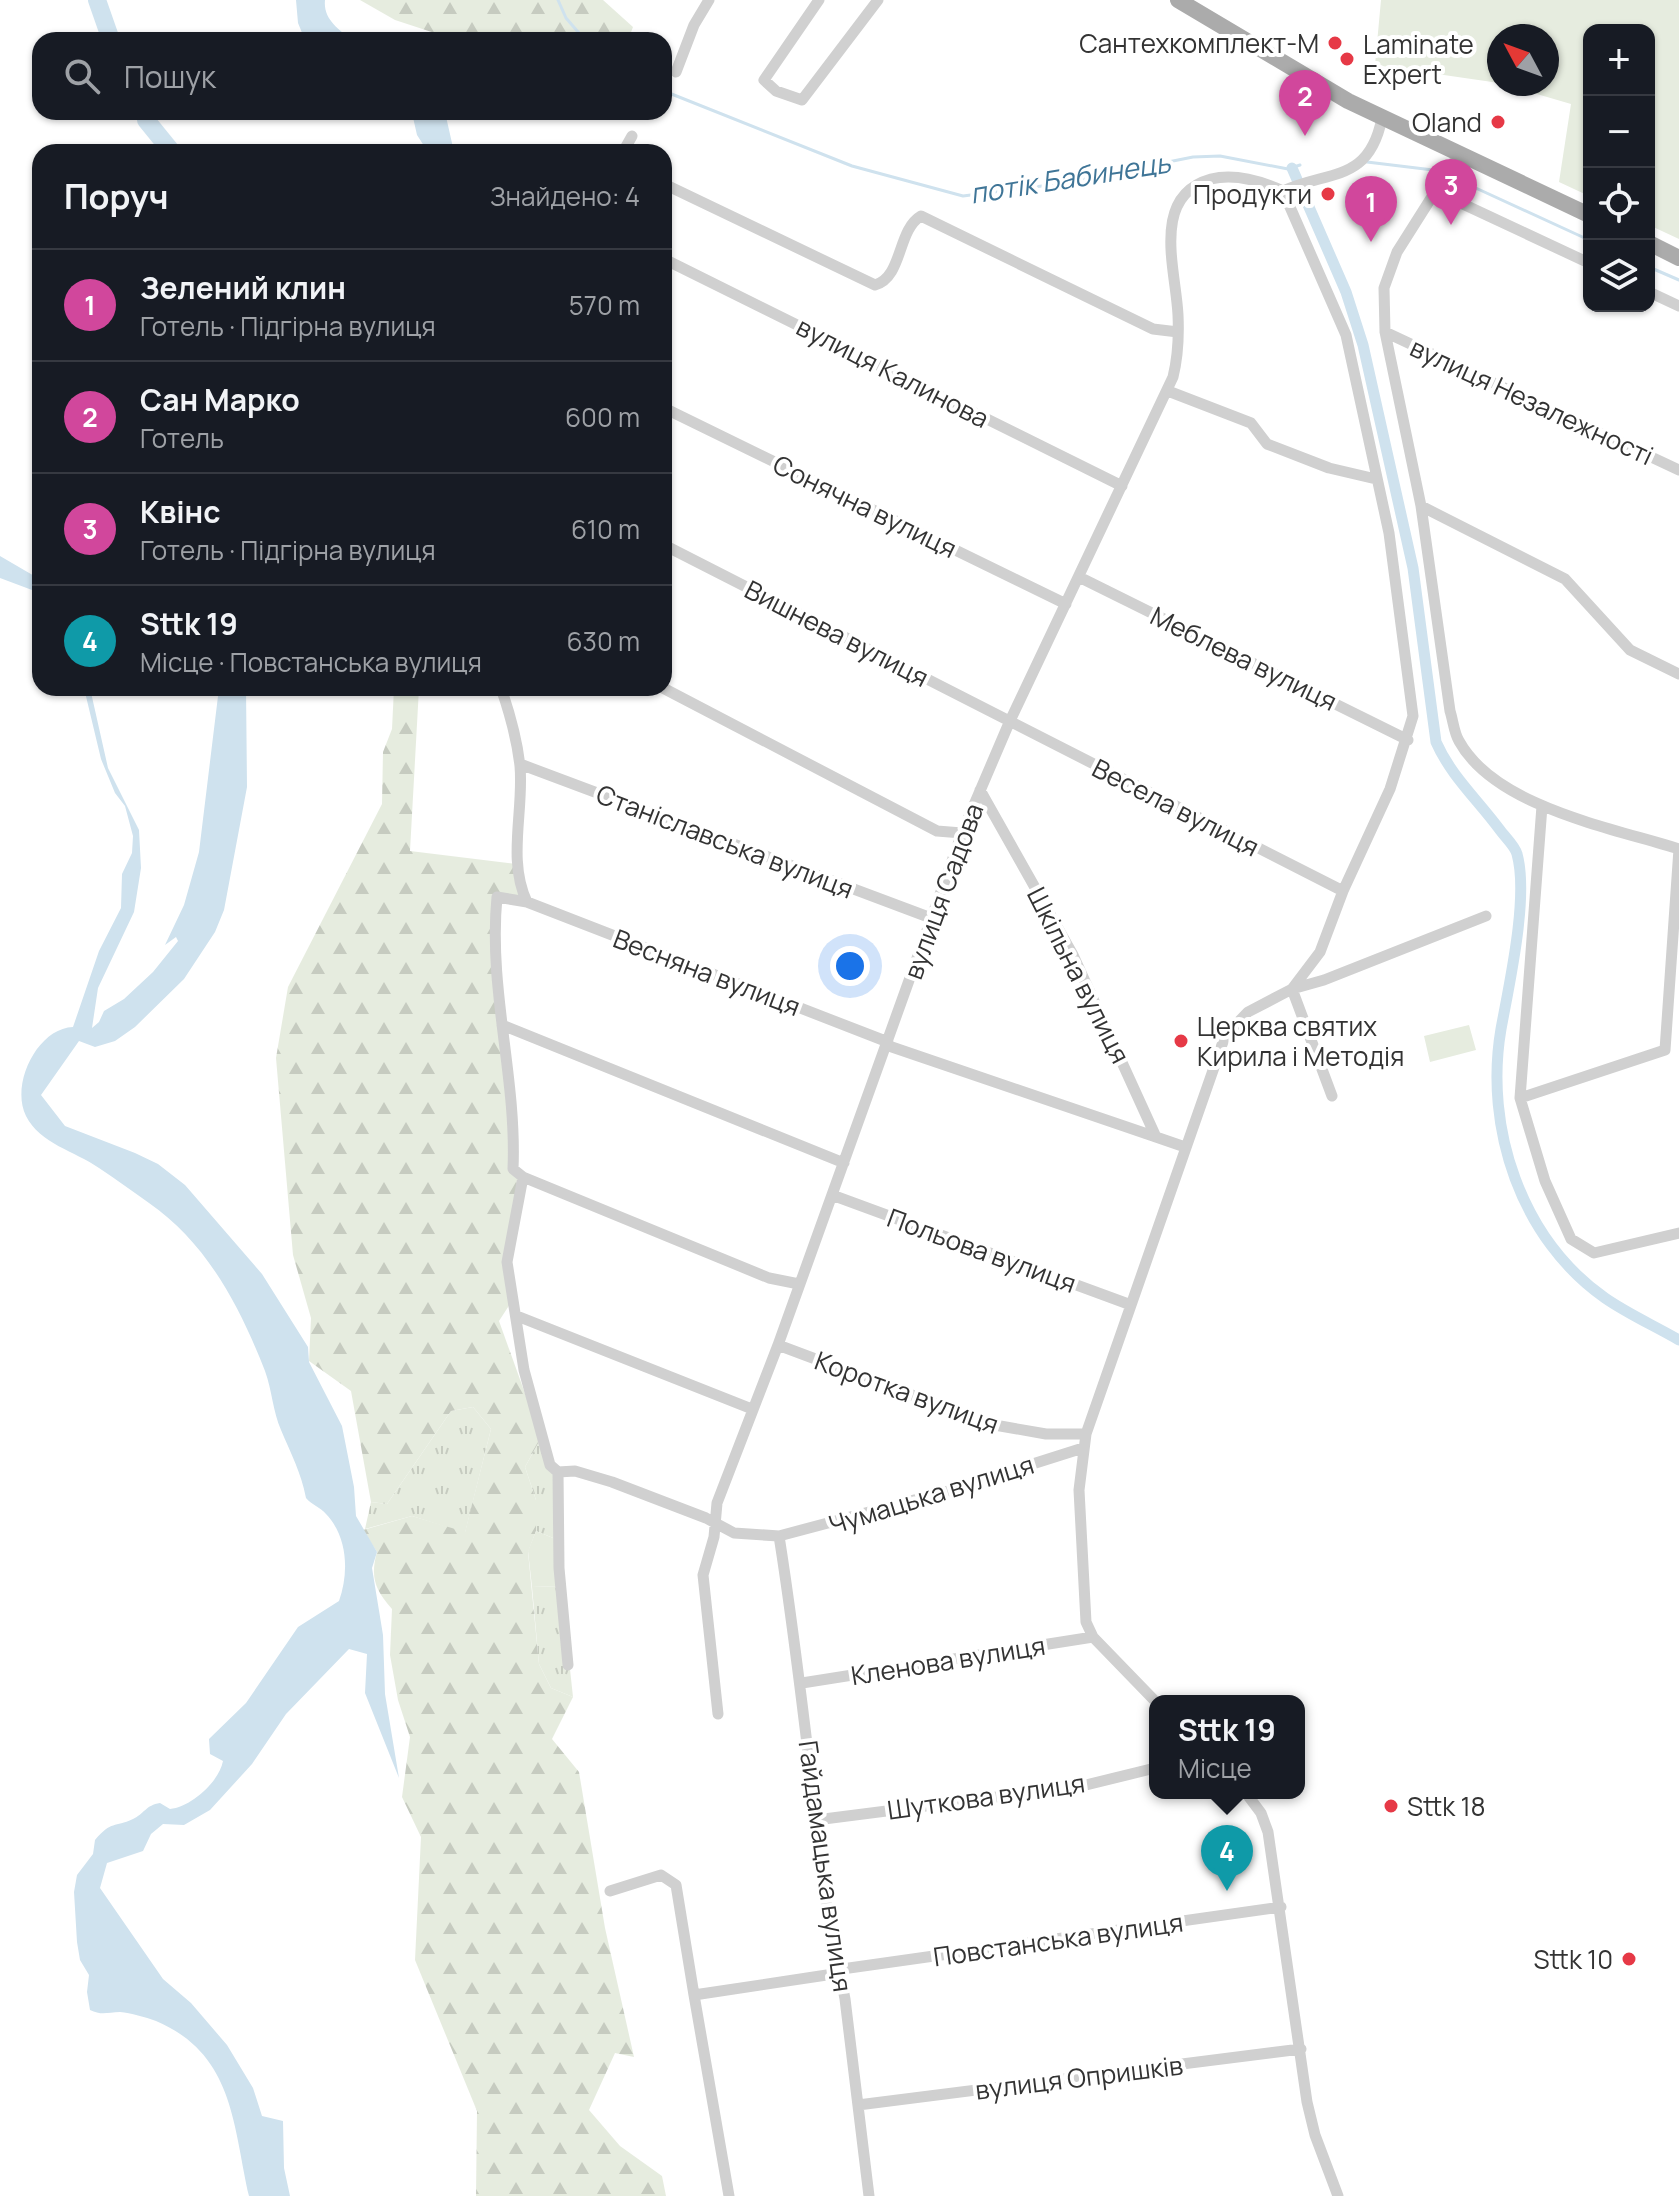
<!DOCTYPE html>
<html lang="uk">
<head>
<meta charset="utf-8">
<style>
  :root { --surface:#171b24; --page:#20242c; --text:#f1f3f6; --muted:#9ea1a6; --line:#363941; --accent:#2563eb }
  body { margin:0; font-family:Manrope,sans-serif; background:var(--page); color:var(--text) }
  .controls { position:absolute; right:24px; top:24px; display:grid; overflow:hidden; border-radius:16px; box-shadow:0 2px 6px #0004 }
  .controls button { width:72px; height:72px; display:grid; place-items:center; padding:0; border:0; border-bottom:2px solid var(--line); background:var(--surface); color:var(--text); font:40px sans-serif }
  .compass { position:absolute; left:1487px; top:24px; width:72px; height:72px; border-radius:50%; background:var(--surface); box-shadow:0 2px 6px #0004; rotate:311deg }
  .you { position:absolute; left:850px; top:966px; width:28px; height:28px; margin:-20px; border:6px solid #fff; border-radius:50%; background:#1a73e8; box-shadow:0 0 0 12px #1a73e833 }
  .badge { display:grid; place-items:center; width:52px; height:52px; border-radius:50%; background:var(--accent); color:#fff; font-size:26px; font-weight:700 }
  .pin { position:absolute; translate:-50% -66px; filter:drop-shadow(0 2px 4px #0008) }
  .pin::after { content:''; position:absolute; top:42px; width:28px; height:24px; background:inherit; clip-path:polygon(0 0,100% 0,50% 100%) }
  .popup { position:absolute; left:1149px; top:1695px; width:156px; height:104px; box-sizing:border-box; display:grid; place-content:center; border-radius:16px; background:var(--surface); filter:drop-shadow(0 2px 6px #0005); font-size:26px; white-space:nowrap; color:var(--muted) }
  .popup b { font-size:30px; color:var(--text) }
  .popup::after { content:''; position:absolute; left:50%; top:100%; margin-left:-16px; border:16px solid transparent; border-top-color:var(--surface) }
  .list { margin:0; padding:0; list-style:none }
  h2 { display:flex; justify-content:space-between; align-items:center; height:104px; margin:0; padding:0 32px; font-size:34px }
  h2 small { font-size:26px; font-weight:400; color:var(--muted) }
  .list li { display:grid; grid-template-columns:52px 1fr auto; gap:24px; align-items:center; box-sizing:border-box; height:112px; padding:0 32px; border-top:2px solid var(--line) }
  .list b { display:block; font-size:30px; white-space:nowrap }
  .list p { margin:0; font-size:26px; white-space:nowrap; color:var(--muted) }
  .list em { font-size:26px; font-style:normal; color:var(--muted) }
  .icon { flex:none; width:44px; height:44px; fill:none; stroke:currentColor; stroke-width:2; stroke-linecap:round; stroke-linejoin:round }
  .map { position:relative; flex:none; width:1679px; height:2196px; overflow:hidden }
  .search { position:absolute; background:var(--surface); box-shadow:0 2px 6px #0004; left:32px; top:32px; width:640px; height:88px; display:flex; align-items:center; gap:20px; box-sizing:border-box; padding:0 28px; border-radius:24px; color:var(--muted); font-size:30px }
  .panel { position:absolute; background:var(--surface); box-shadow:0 2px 6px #0004; left:32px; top:144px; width:640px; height:552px; border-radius:24px }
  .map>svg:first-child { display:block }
  .grass { fill:url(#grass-tufts) }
  .forest { fill:url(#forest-firs) }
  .green { fill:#e6ecdf }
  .water { fill:#cfe2ee }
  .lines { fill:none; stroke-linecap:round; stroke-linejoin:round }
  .stream { stroke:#cfe2ee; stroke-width:3 }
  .canal { stroke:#cfe2ee; stroke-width:11 }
  .river { stroke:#cfe2ee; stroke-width:18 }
  .street { stroke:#d0d0d0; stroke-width:11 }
  .primary { stroke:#ababab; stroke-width:16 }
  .poi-dot { fill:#e63946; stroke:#fff; stroke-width:3 }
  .labels { text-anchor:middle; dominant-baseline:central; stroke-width:8; stroke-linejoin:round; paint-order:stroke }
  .poi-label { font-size:26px; fill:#333; stroke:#fff; text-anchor:end }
  .street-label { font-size:26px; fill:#333; stroke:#fff }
  .water-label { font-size:28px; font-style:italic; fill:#3f7597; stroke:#fff }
</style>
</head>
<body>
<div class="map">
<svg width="1679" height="2196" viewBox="0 0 1679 2196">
  <defs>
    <pattern id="grass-tufts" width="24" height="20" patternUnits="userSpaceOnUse" patternTransform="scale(2)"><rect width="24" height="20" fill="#e6ecdf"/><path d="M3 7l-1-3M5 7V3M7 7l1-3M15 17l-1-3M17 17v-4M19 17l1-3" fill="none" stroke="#c6cbc0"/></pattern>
    <pattern id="forest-firs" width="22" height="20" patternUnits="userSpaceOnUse" patternTransform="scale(2)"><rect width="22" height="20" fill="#e6ecdf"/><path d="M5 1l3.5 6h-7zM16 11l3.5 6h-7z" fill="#c6cbc0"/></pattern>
  </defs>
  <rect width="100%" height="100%" fill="#fff"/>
  <!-- grass -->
  <path class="grass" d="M473,1407l18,22 -26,104 -53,-17 -47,13 6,-27 16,2 64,-93z
    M541,1438l17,34v68l-22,-9v-31l-11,-33z
    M561,1586l12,111 -22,-9 -12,-24 -7,-77z"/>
  <!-- forest -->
  <path class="forest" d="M360,0h243l30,27 -5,13h-172l-61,-20z
    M394,688h25l-9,163 107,13 10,38 -30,-4 16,271 10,8 -15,68 4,56 -13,20 42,117 -16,29 11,33v31l-8,21 11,112 12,24 22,9 -21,42 27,33 26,156 29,129 -19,-4 -26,57 31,36 42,30 4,20h-190l1,-85 -62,-151 6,-123 -19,-40 8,-60 -12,-37 -8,-45 2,-46c-17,-19 -22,-32 -15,-57l-14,-22 49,-14 53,16 26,-103 -18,-22 -22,4 -64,93 -16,-2 -20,-111 -42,-30 2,-43 -18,-63 -17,-197 12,-71 94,-183 1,-52 9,-23z"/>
  <!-- green -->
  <path class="green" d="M1381,0h298v239l-30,-14v-195h-60v166l-30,-14 12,-78 -68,-20h44v-48h-48v47l-124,-18z
    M1469,1025l7,25 -46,12 -6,-26z
    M536,1531l22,9 3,46 -29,1 -4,-36z"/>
  <!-- water -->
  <path class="water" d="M296,0h29c-2,19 13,29 27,40h-47l-7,-17z
    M445,112l9,40h-26l-11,-17 -5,-22z
    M0,556l36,21 4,4v12l-40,-15z
    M84,688h6l18,80 31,62 2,38 -7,44 -36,76 -6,40 7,-6 5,-11 20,-12 29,-27 25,-31 -2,-4 -11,8 19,-40 15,-53 20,-164h27l1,99 -23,123 -9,22 -31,47 -49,48 -20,14 -20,6 -16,-6 -38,54 24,31 70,27 23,11 27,21 77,89 46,73 1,15 33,64 12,61 2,29 21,36 -5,16 11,67 2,59 14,84 -34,-85 2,-39 -18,-5 -63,65 -34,50 -42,46 -26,15 -21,-1 -12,10 -8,17 -36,12 -7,25 63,91 28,24 36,42 26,43 9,28 21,5 1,47 6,28h-41c-16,-71 -15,-142 -93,-175 -11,-4 -25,-8 -36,-9 -12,0 -18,4 -30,-2l-3,-18 2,-17 -9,-15 -3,-18 -3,-50 3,-17 16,-21 2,-14c17,-20 19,-12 38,-21 11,-5 13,-14 27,-16l10,6c21,-2 49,-27 53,-48l-13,-7 -1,-15 37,-36 52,-76 41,-26c10,-28 9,-64 -13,-87 -6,-7 -14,-9 -20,-16 -5,-26 -15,-44 -25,-68 -8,-18 -9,-40 -16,-59 -25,-64 -58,-128 -116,-168 -17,-12 -33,-24 -50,-35 -24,-17 -59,-24 -73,-52 -16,-32 12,-88 47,-89l26,-76 22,-43 1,-34 10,-21 1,-17 -8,-30 -10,-13 -14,-34z"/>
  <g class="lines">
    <!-- stream -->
    <path class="stream" d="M558,0l8,18 19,22
      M664,91l188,75 111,30 95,-12 135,-27 27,-1 68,13 12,-4
      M1367,162l66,8
      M1454,178l135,62
      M1649,267l30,13"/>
    <!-- canal -->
    <path class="canal" d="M1292,168l54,124 17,53 50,223 23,174c15,34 42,58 64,88 5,7 15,16 17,24 12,43 -8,131 -16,175 -17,99 20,210 104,269 23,16 50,28 74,42"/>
    <!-- river -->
    <path class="river" d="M97,0l14,40
      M146,112v8l26,32"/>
    <!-- street -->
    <path class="street" d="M819,0l-55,80 12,11 26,9 76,-100
      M676,72l18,-47 15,-25
      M623,152l9,-16
      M1459,154l-62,98 -13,36 1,44 36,174 29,205c3,9 4,22 9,30 36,66 154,87 220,108l-14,201 -145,48
      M664,184l211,101c28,-8 22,-55 46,-69l232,113 25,3
      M1435,191l154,72
      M664,259l458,227
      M1649,292l30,14
      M1385,332l294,138
      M1168,391l83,32 16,21 62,24 47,11
      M664,408l402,196
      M1421,506l144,73 65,71 49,24
      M664,545l679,346
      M1079,577l329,163
      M501,688c9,26 16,51 19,78 4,45 -13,94 7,136l-30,-5c-9,92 20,181 16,272l10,8 -16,85 17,108 26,95 8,7 17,-1 37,11 94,36 28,15 45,3 169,-45 135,-43
      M663,688l274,143 25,2
      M520,764l411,154
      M980,790l93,165 83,182 29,10
      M1542,806l-22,292 25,83 26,58 23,14 85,-20
      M527,902l361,140
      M502,1025l342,138
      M886,1045l270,92
      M1332,1096l-40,-107 32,-9 162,-64
      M523,1177l246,101 30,6
      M832,1195l299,110
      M517,1316l235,93
      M778,1345l211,79 57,10h40
      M558,1472l1,96 9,97
      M779,1536c23,144 36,290 56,434l5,3 5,26 24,197
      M802,1683l291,-46
      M1155,1701l-62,-64 -7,-15 -7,-132 7,-56 139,-398 23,-24 44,-23 28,-37 23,-61 47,-102 23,-73 -24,-183 -43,-198 -63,-144
      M718,1714l-15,-139 11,-38 3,-34 61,-158 184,-512 47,-110 164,-346c5,-20 6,-40 5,-62 -2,-45 -28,-119 33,-136 24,-6 50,2 72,12 46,-21 86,-8 99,-73
      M1246,1793l15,20 7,19 39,270 8,33 23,61
      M816,1820l266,-34 73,-18
      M610,1891l51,-16 15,10 18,110
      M835,1970l446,-63
      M858,2105l443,-56
      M729,2196l-35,-201 146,-22"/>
    <!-- primary -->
    <path class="primary" d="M1178,0l170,101 241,114
      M1649,243l30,15"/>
  </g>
  <!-- markers -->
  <g class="poi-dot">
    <circle cx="1335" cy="43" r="8"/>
    <circle cx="1347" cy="59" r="8"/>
    <circle cx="1498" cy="122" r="8"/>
    <circle cx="1328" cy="194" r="8"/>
    <circle cx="1181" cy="1041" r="8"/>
    <circle cx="1391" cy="1806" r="8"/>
    <circle cx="1629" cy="1959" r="8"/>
  </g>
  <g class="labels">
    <!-- poi labels -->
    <g class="poi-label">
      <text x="1319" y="43">Сантехкомплект-М</text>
      <text x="1363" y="44" text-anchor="start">Laminate<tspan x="1363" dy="30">Expert</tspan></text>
      <text x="1482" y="122">Oland</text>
      <text x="1312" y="194">Продукти</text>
      <text x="1197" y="1026" text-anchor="start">Церква святих<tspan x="1197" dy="30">Кирила і Методія</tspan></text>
      <text x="1407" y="1806" text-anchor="start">Sttk 18</text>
      <text x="1613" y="1959">Sttk 10</text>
    </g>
    <!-- street labels -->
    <g class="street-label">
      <text transform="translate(893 372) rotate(27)">вулиця Калинова</text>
      <text transform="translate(1532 401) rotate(25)">вулиця Незалежності</text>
      <text transform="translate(865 506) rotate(26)">Сонячна вулиця</text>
      <text transform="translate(837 633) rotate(27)">Вишнева вулиця</text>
      <text transform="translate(1244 658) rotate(26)">Меблева вулиця</text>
      <text transform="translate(1176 807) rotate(27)">Весела вулиця</text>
      <text transform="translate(725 841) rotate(21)">Станіславська вулиця</text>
      <text transform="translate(943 891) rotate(-70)">вулиця Садова</text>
      <text transform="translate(707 972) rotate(21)">Весняна вулиця</text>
      <text transform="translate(1079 975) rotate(63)">Шкільна вулиця</text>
      <text transform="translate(982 1250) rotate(20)">Польова вулиця</text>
      <text transform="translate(907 1392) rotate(20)">Коротка вулиця</text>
      <text transform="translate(931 1494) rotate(-17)">Чумацька вулиця</text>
      <text transform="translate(948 1660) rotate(-9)">Кленова вулиця</text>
      <text transform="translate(986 1796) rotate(-8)">Шуткова вулиця</text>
      <text transform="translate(826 1866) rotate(82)">Гайдамацька вулиця</text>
      <text transform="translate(1058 1939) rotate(-8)">Повстанська вулиця</text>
      <text transform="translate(1079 2077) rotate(-7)">вулиця Опришків</text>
    </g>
    <!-- water labels -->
    <g class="water-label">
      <text transform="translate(1070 177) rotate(-9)">потік Бабинець</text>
    </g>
  </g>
</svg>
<div class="controls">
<button>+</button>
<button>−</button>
<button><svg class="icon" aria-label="locate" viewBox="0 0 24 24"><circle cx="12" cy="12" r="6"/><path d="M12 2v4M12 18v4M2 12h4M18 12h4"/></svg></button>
<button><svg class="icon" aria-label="layers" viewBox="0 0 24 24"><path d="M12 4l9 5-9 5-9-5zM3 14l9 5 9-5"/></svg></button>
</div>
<svg class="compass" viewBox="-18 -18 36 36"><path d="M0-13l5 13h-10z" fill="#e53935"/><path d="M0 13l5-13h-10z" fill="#9ea1a6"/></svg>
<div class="you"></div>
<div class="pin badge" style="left:1371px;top:242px;background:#d1479c">1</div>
<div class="pin badge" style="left:1305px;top:136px;background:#d1479c">2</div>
<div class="pin badge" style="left:1451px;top:225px;background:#d1479c">3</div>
<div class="pin badge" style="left:1227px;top:1891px;background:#0f9aa8">4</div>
<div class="popup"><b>Sttk 19</b>Місце</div>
<div class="search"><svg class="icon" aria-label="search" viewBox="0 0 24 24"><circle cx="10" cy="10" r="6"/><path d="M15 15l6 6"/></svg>Пошук</div>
<section class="panel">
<h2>Поруч<small>Знайдено: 4</small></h2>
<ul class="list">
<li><span class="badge" style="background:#d1479c">1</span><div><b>Зелений клин</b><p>Готель · Підгірна вулиця</p></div><em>570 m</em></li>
<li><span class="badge" style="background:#d1479c">2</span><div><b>Сан Марко</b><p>Готель</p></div><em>600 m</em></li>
<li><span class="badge" style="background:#d1479c">3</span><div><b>Квінс</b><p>Готель · Підгірна вулиця</p></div><em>610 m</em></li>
<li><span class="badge" style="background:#0f9aa8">4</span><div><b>Sttk 19</b><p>Місце · Повстанська вулиця</p></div><em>630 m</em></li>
</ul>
</section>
</div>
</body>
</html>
